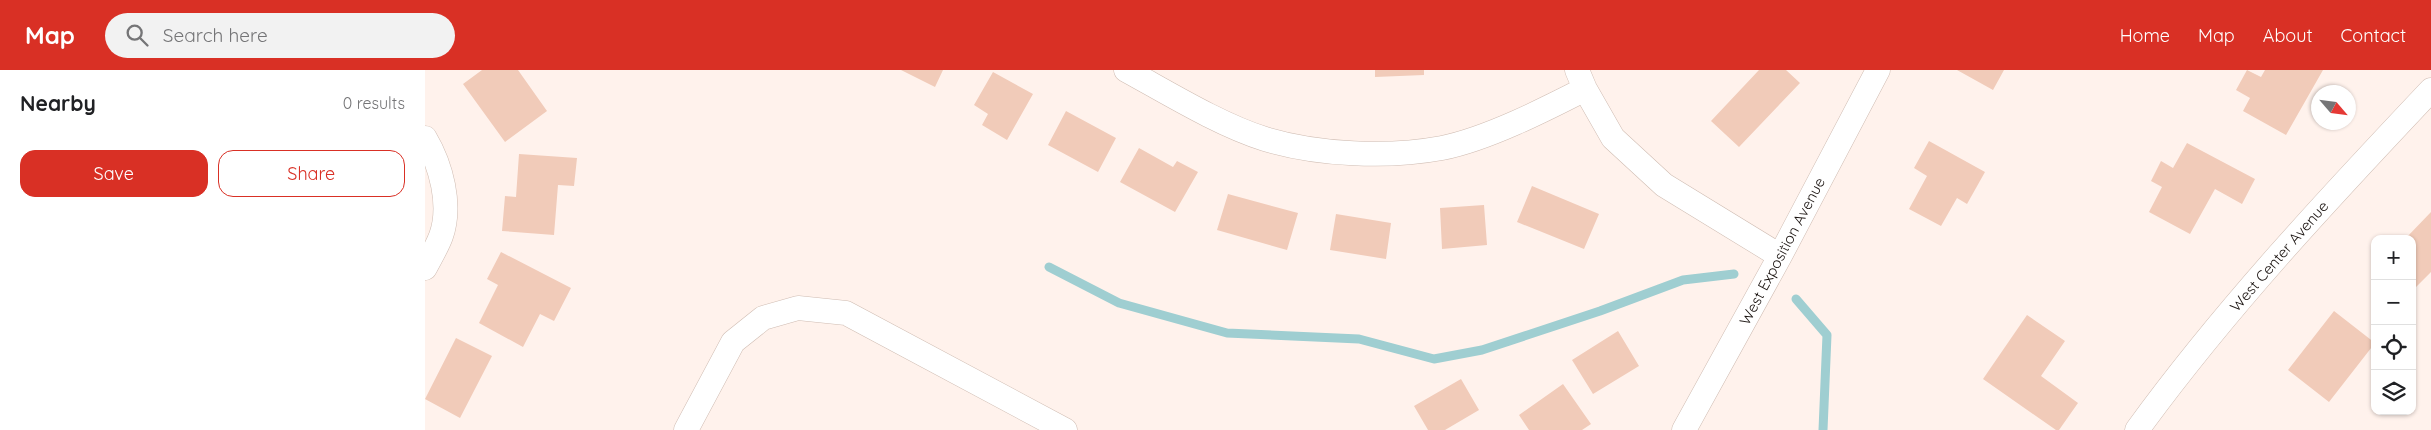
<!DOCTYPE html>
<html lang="en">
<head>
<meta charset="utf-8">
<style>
  :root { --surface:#fff; --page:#f2f2f2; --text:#202124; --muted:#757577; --line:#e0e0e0; --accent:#d93025 }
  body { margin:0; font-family:Quicksand,sans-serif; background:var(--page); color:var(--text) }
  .controls { position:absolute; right:15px; bottom:15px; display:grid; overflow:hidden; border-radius:10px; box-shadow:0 1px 4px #0004 }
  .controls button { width:45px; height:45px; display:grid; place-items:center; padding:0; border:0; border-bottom:1px solid var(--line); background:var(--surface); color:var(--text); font:25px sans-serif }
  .compass { position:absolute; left:1886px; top:15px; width:45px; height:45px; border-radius:50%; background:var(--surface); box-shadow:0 1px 4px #0004; rotate:118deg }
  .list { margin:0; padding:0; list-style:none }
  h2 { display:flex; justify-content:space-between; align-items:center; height:65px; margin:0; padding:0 20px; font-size:21px }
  h2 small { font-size:16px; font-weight:400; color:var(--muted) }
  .actions { display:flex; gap:10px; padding:15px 20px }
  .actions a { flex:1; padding:11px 0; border:1px solid var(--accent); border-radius:15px; text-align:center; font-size:18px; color:var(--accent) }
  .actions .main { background:var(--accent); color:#fff }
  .icon { flex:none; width:28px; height:28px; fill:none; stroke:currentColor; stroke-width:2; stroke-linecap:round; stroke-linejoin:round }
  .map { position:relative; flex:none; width:2006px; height:360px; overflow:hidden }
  header { display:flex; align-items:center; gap:30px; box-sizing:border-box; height:70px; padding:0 25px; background:var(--accent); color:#fff }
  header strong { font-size:24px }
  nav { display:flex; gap:28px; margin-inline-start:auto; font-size:18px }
  .search { width:350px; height:45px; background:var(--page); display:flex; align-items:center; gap:12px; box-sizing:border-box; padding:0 18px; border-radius:28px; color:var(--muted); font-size:19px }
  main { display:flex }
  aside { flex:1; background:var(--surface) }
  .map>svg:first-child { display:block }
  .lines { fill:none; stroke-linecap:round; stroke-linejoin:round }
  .stream { stroke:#9fced1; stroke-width:9 }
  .building { fill:#f1cbb9 }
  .minor-casing { stroke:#cfbcb2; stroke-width:25 }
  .minor { stroke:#fff; stroke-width:24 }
  .labels { text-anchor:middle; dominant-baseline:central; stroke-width:4.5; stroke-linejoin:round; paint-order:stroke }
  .street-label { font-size:15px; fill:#1b1411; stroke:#fff }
</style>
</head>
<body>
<header>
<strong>Map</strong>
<div class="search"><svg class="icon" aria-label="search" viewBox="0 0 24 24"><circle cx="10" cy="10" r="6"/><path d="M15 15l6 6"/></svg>Search here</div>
<nav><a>Home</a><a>Map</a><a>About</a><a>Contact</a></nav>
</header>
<main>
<aside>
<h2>Nearby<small>0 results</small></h2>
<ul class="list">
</ul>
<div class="actions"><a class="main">Save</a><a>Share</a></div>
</aside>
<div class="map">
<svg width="2006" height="360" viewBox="0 0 2006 360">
  <rect width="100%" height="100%" fill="#fff2ec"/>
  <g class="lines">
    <!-- stream -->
    <path class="stream" d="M624,197l70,36 108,30 132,6 75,20 48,-9 118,-39 83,-31 51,-6
      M1371,229l31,36 -4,95"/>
  </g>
  <!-- building -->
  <path class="building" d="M57,0h36l29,41 -42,31 -42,-58z
    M476,0h42l-8,17z
    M950,0h49v5l-49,2z
    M1334,0h27l14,13 -61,64 -28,-26z
    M1532,0h47l-11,20z
    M1822,0l14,7 4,-7h58l-37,65 -43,-24 7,-13 -14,-8z
    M568,2l40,22 -26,46 -25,-15 6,-11 -14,-9z
    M641,41l50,27 -18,34 -50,-27z
    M1504,71l56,31 -18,32 -10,-6 -16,28 -32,-17 18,-33 -13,-8z
    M1762,73l68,36 -13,25 -27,-15 -25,45 -41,-22 13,-25 -11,-6 10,-20 12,7z
    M714,78l34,19 4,-6 21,11 -23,40 -55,-30z
    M94,84l58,4 -3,28 -16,-1 -4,50 -52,-4 3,-35 11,1z
    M1107,116l67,28 -15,35 -67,-27z
    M803,124l70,19 -11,37 -70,-20z
    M1059,135l3,40 -45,4 -2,-41z
    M2006,142v60l-15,15 -4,-3v-45h-7z
    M911,144l55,9 -5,36 -56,-9z
    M76,182l70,36 -17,33 -14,-7 -17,33 -44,-24 19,-38 -11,-6z
    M1909,241l41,32 -46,59 -41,-32z
    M1602,245l38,26 -24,35 37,27 -19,27h-3l-73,-51z
    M1193,261l21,35 -46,28 -21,-34z
    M31,268l36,18 -32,62 -35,-19z
    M1036,309l18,31 -34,20h-17l-14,-24z
    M1138,314l28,40 -9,6h-53l-10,-15z"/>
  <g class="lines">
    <defs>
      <path id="minor" d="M701,0c42,23 94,55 139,69 53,16 123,19 177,9 45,-9 102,-38 143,-59
        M1152,0l8,19 28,49 51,47 116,71
        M0,68c16,27 27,67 16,98 -4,11 -11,22 -16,32
        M261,360l47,-88 30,-24 35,-10 48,5 219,117
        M1259,360l96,-174 98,-186
        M1712,360c88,-121 191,-231 294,-340"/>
    </defs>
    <!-- minor casing -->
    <use href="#minor" class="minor-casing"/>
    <!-- minor -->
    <use href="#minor" class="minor"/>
  </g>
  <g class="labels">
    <!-- street labels -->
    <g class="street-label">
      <text transform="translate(1357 181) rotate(-62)">West Exposition Avenue</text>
      <text transform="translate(1854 186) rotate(-49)">West Center Avenue</text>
    </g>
  </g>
</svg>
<div class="controls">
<button>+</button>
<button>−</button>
<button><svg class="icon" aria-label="locate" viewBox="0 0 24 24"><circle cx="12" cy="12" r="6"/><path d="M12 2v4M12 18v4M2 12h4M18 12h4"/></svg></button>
<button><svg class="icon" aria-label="layers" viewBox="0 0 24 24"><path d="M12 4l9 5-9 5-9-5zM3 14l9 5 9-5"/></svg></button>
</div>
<svg class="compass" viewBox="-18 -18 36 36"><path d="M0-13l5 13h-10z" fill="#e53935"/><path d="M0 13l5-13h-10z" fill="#757577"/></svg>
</div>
</main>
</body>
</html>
